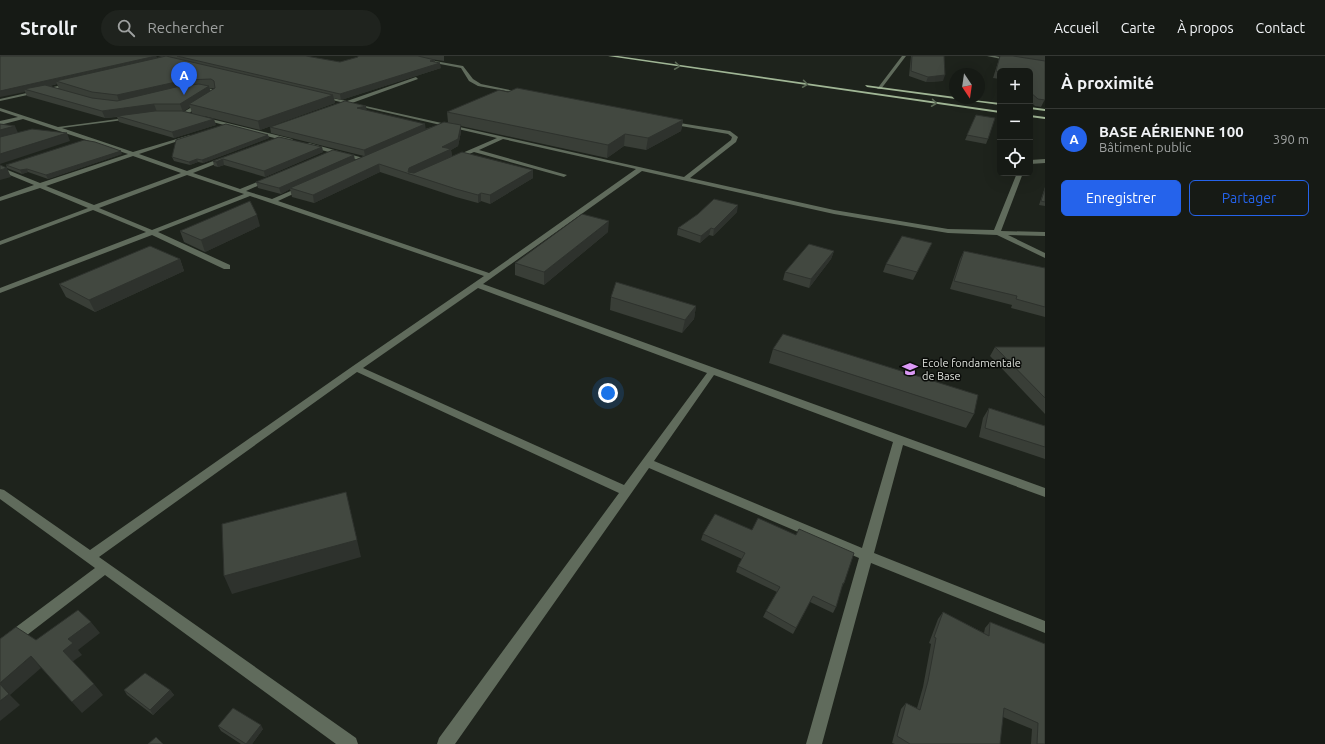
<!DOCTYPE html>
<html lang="fr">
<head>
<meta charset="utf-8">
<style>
  :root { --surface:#161a15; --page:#1f231e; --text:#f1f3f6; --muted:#9ea1a0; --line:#353834; --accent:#2563eb }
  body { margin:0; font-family:Ubuntu,sans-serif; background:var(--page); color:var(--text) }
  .controls { position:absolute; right:12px; top:12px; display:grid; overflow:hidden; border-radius:6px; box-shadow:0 4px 16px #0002 }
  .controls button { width:36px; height:36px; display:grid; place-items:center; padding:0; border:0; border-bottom:1px solid var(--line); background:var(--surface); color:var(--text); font:20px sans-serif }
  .compass { position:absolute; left:949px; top:12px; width:36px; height:36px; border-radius:50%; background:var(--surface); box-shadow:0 4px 16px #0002; rotate:167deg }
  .you { position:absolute; left:608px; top:337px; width:14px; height:14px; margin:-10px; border:3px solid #fff; border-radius:50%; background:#1a73e8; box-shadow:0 0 0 6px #1a73e833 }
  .badge { display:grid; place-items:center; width:26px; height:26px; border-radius:50%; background:var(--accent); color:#fff; font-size:13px; font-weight:700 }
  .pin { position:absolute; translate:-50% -33px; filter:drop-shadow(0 1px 2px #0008) }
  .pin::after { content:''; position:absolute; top:21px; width:14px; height:12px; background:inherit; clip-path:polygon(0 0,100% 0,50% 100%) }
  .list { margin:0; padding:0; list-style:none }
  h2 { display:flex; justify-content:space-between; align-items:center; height:52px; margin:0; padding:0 16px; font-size:17px }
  h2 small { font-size:13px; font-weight:400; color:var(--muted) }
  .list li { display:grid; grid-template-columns:26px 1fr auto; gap:12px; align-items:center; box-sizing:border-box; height:60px; padding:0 16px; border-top:1px solid var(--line) }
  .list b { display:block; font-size:15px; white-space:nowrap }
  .list p { margin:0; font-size:13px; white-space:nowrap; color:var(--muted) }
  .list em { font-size:13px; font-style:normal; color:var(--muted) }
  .actions { display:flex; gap:8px; padding:12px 16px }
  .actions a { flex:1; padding:9px 0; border:1px solid var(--accent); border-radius:6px; text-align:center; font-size:14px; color:var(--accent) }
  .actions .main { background:var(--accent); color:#fff }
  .icon { flex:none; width:22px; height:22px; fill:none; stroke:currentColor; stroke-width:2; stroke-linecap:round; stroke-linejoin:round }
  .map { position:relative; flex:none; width:1045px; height:688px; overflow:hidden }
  header { display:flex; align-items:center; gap:24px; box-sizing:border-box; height:56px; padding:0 20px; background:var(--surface); border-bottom:1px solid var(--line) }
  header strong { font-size:19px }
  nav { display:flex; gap:22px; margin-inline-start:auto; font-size:14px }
  .search { width:280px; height:36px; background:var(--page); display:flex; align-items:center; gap:10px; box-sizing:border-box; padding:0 14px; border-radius:22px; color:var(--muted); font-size:15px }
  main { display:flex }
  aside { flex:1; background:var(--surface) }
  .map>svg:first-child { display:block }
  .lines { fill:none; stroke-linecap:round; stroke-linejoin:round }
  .minor { fill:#606b5c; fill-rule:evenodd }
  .major { fill:#a0b695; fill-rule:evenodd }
  .wall { fill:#393e37; fill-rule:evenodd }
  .shaded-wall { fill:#2e322d }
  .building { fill:#424840; stroke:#2e322d }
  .oneway { stroke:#5c6a56 }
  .labels { text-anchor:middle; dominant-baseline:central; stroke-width:3; stroke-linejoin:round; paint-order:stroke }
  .poi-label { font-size:11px; fill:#dde0db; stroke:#0a0c09; text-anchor:start }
</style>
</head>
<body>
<header>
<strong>Strollr</strong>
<div class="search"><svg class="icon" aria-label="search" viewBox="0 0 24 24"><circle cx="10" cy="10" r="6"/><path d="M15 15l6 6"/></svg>Rechercher</div>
<nav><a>Accueil</a><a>Carte</a><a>À propos</a><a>Contact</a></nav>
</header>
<main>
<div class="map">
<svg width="1045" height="688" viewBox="0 0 1045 688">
  <rect width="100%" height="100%" fill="#1e231c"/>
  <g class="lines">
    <!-- minor -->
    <path class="minor" d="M398,0h9l56,10 10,13 8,5 43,9 -2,1 -44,-8 -9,-5 -8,-13z
      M902,0h4l-25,33h-4z
      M987,0h8l18,4 -2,1z
      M416,21l2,2 -66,24 332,74 47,-37 1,-3 -4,-3 -59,-10 -2,-3 63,10 8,6 -2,5 -46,36 144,32 114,19 46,1 23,-57h6l-22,58 44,1v4l-37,-1 37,18v5l-48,-23 -49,-2 -114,-19 -192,-43 -159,113 562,204v9l-142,-52 -29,108 171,68v12l-174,-70 -49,181h-16l53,-186 -210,-90 -194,276h-18l2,-6 180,-245 -262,-121 -258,185 257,181 2,6h-22l-231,-169 -100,77 -5,2v-15l95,-71 -95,-69v-10l4,1 86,60 263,-184 131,-90 -234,-80 -92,36 72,33v4h-6l-72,-34 -152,58v-5l146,-56 -53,-22 -93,35v-4l88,-33 -48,-20 -40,13v-4l34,-12 -34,-14v-4l40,16 88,-29 -105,-35 -23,6v-4l18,-4 -18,-6v-3l58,19 75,-10 -2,2 -69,9 71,24 57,-17v2l-51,17 48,17 37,-14h4v2l-35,14 47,16 27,-11h4v2l-25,11 26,8 28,-12h4v2l-26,12 211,72 147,-104 -133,-30 -24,11 88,25 -3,2 -90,-25 -19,8 -3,-2 1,-1 44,-19 -178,-41 2,-1 26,5zM133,100l48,17 -87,32 -48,-19zM187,119l57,19 -92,36 -53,-22zM478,232l229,85 -83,112 -261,-117zM714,319l179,67 -31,106 -208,-87z
      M71,27l2,2 -73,16v-2z
      M195,32l20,1 2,5 -31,21h-4v-2l31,-19 -2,-3 -14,-1z
      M203,61l89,22 1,1 -3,2 -89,-23z
      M309,87l58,16 1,1 -3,2 -58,-16v-2z
      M1045,103v4l-15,1v-4z"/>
    <!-- major -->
    <path class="major" d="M608,0h10l382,55v2z
      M865,29l90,12v1l45,5v2l-133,-18z
      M1030,51l15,2v2l-15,-2z
      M1030,59l15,2v2l-15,-2z"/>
  </g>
  <!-- wall -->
  <path class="wall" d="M0,0h156l1,2 5,-1 -4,-1h148l34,6 18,-5v-1h86v5l-14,-2 5,1v2l6,6 -100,32 -7,-2 1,5 -75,27 -56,-14 12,9 -42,13 -55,-16 -2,-5 -12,1 -78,-22 -2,-4zM57,28l2,5 -9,-3zM209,32h6l-5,3zM190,51l2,6 -9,-2z
    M911,0h33l-1,25 -17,1 -17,-6z
    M1000,0h45v43l-4,8 -6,-1 -5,-5v-30h-30v8l-7,-1z
    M367,55l58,13v5l23,-7 -1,-10 236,8 -2,11 -35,19 -22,-4 -17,12 -146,-32v6l-3,14 -7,4 1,6 81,14v8l-43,26 -9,-3 -3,2 -22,-6 -76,-25 -66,31 -22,-6 -2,-8 -9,5 -23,-6 -2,-6 99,-22 9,-4 -93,-23 -1,-6z
    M976,59l12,24 -2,5 -21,-4z
    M268,79l1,3 -66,25 -5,-1 -8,3 -16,-4 -2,-4z
    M279,81l43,10 1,5 -58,25 -41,-12 -6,2 -4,-1 -1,-5z
    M122,98l-74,25 -20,-7 -6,2 -15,-6 -1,-3z
    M1045,131v19l-6,-1z
    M737,156l-24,24 -4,-1 -9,8 -23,-8 1,-7z
    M260,170l-55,26 -21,-10 -4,-11z
    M608,176l-64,53 -29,-10v-12z
    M834,195l-3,8 -22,29 -26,-8 2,-8z
    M928,195l-15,29 -30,-8 3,-8z
    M964,195l81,17v49l-34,-9 1,-3 -62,-16 10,-30z
    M180,203l4,12 -89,41 -29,-15 -7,-13z
    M611,241l85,9 -2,13 -12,14 -72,-23z
    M995,291h50v67l-55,-58z
    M773,293l201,65 -8,14 -197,-65z
    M989,352l56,18v33l-66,-22 4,-19z
    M703,478l141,49 -3,6 -5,18 -3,6 -23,-11 -17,32 -30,-17 3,-6 11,-19 -41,-20 2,-6 4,-7 -41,-19z
    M943,556l41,21 1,-5 5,-6 55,22v100h-14l1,-15 -29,-12 -3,27h-105l-3,-1 9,-34 5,-6 11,5 6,-21 8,-43 -2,-1 9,-24z
    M124,634h46l4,5 -21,20 -26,-20z
    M218,670l45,3 -11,15h-11l-20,-13z"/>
  <!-- shaded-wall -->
  <path class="shaded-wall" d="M156,0l2,5 -102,20 1,3 -28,7 -5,-2 1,3 -25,5v-6z
    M440,7l1,5 -100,32 -1,-6z
    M945,19l-2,6 -17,1 2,-5z
    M185,24l3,8 -68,16 -3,-9z
    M209,30l2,8 -22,10 1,3 -7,5 -3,-8z
    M333,39l2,8 -75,27 -2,-9z
    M154,48l3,8 -52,6 -3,-7z
    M366,50l1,5 -10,-3z
    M214,63l2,6 -42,13 -2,-6z
    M683,64l-2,11 -35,19 2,-12z
    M425,68l1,6 -61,26 -1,-6z
    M461,69v7l-3,14 -7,4 1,6 -40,19 -4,-1 1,-6z
    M15,70l4,9 -19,4v-9z
    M67,77l3,8 -70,23v-10z
    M625,78l-1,12 -17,12 1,-13z
    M268,79l1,3 -66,25 -1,-3z
    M322,91l1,5 -58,25 -1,-6z
    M121,95l1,3 -74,25 -2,-4z
    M354,99l1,5 -65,28v1l-9,5 -2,-6z
    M197,103l1,3 -8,3 -1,-3z
    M223,103l1,6 -6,2 -2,-5z
    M379,108l1,8 -66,31 -1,-8z
    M7,112l4,9 -11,3v-10z
    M27,113l1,3 -6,2 -2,-4z
    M533,114v8l-43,26v-9z
    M481,137v8l-3,2v-8z
    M738,149l-1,7 -24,24 1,-7z
    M257,159l3,11 -55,26 -4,-12z
    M609,165l-1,11 -64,53v-13z
    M711,172l-2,7 -9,8 1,-7z
    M834,195l-3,8 -22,29 2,-9z
    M180,203l4,12 -89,41 -6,-12z
    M696,250l-2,13 -12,14 3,-13z
    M346,436l15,65 -129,37 -8,-18z
    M91,566l9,11 -22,17 4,5 -10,7 -9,-11 5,-12z
    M31,600l10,12 -31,27 -10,-11v-1z
    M94,628l9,11 -21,18 -10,-11z
    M170,634l4,5 -21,20 -3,-5z
    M9,638l11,11 -20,16v-20z
    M261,669l2,4 -11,15h-6z"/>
  <!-- building -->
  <path class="building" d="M0,0h156l-156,35z
    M166,0l167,39 -75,26 -69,-17 26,-16 -1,-7 -3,-2 -26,1 -68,15 -25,-3 -36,-11z
    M177,0h129l34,6 18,-5v-1h60l17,4 -5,1 10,2 -100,31z
    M912,0h32l1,19 -17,2 -17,-6z
    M1000,0h13l32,5v39l-7,-1 -8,-7v-21h-30v1l-4,-1z
    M199,28l10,2 -29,18h-26l-52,7 -78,-22 21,-4 47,13 25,3 59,-14z
    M517,32l166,32 -35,18 -23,-4 -17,11 -161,-33 52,-22 9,2z
    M345,45l21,5 -9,2 68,16 -61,26 -94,-23z
    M155,55h27l32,8 -42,13 -55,-16z
    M976,59l19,3 -7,21 -21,-4z
    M444,66l17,3 -3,14 -16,8 9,2 -42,19 -1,4 6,1 48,-21 71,18 -43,25 -9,-2 -3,2 -22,-6 -77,-25 -66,31 -23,-7z
    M0,68l15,2 -15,4z
    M226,68l42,11 -66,25 -5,-1 -8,3 -17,-5 4,-17z
    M32,73l35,4 -67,21v-17z
    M279,81l43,10 -58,24 -41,-12 -7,3 -3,-1z
    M84,84l11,2 26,9 -75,24 -19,-6 -7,1 -14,-5z
    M333,94l21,5 -75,33 -23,-6z
    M0,109l7,3 -7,2z
    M1045,133v13l-4,-1z
    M714,143l24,6 -24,24 -3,-1 -10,8 -23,-8 20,-14z
    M250,145l7,14 -56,25 -21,-9z
    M582,158l27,7 -65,51 -29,-9z
    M902,180l30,7 -15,29 -31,-8z
    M809,188l25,7 -23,28 -26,-7z
    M150,190l30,13 -91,41 -30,-16z
    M964,195l81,17v39l-29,-8 1,-3 -63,-15z
    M616,226l80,24 -11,14 -74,-23z
    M783,278l195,61 -4,19 -201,-65z
    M995,291h50v51z
    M989,352l56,18v21l-60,-19z
    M346,436l11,48 -133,36 -2,-52z
    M715,458l37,16 6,-12 38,17 3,-6 55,24 -10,30h-1l-7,24 -23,-11 -17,32 -30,-17 14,-24 -42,-21 7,-13 -42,-19z
    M78,554l13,12 -23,17 5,4 -10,8 31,33 -22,18 -41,-46 -31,27v-44l16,-12 20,13z
    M943,556l46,24 1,-14 55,22v100h-8l1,-21 -34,-15 -4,36h-90l-13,-8 9,-33 14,7 8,-29 8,-43 -2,-1z
    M145,617l25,17 -20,20 -26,-20z
    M0,628l9,10 -9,7z
    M233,652l28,17 -15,19 -28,-18z
    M156,681l7,7h-15z"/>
  <!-- one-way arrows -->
  <defs><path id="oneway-chevron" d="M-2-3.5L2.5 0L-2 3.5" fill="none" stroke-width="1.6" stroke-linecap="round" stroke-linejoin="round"/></defs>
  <g class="oneway">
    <use href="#oneway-chevron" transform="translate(677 10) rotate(8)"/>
    <use href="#oneway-chevron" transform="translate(805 28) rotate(8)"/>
    <use href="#oneway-chevron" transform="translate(934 47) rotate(8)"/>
  </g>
  <!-- icons -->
  <defs>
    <symbol id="school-bare" viewBox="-9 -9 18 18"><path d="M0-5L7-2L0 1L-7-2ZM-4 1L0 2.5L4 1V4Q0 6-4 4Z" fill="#db99f5" stroke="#0a0c09" stroke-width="2.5" paint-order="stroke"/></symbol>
  </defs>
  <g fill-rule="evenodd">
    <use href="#school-bare" x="899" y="302" width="22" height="22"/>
  </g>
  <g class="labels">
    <!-- poi labels -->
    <g class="poi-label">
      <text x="922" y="307">Ecole fondamentale<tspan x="922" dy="13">de Base</tspan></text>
    </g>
  </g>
</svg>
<div class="controls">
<button>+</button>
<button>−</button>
<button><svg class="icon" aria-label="locate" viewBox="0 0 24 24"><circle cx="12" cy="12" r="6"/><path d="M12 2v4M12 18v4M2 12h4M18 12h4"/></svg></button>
</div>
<svg class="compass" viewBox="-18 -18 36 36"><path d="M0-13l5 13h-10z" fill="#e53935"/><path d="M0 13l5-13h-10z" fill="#9ea1a0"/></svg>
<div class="you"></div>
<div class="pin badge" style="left:184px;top:39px">A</div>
</div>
<aside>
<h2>À proximité<small></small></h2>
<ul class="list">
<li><span class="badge">A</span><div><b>BASE AÉRIENNE 100</b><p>Bâtiment public</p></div><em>390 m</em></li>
</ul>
<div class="actions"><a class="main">Enregistrer</a><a>Partager</a></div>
</aside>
</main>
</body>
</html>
